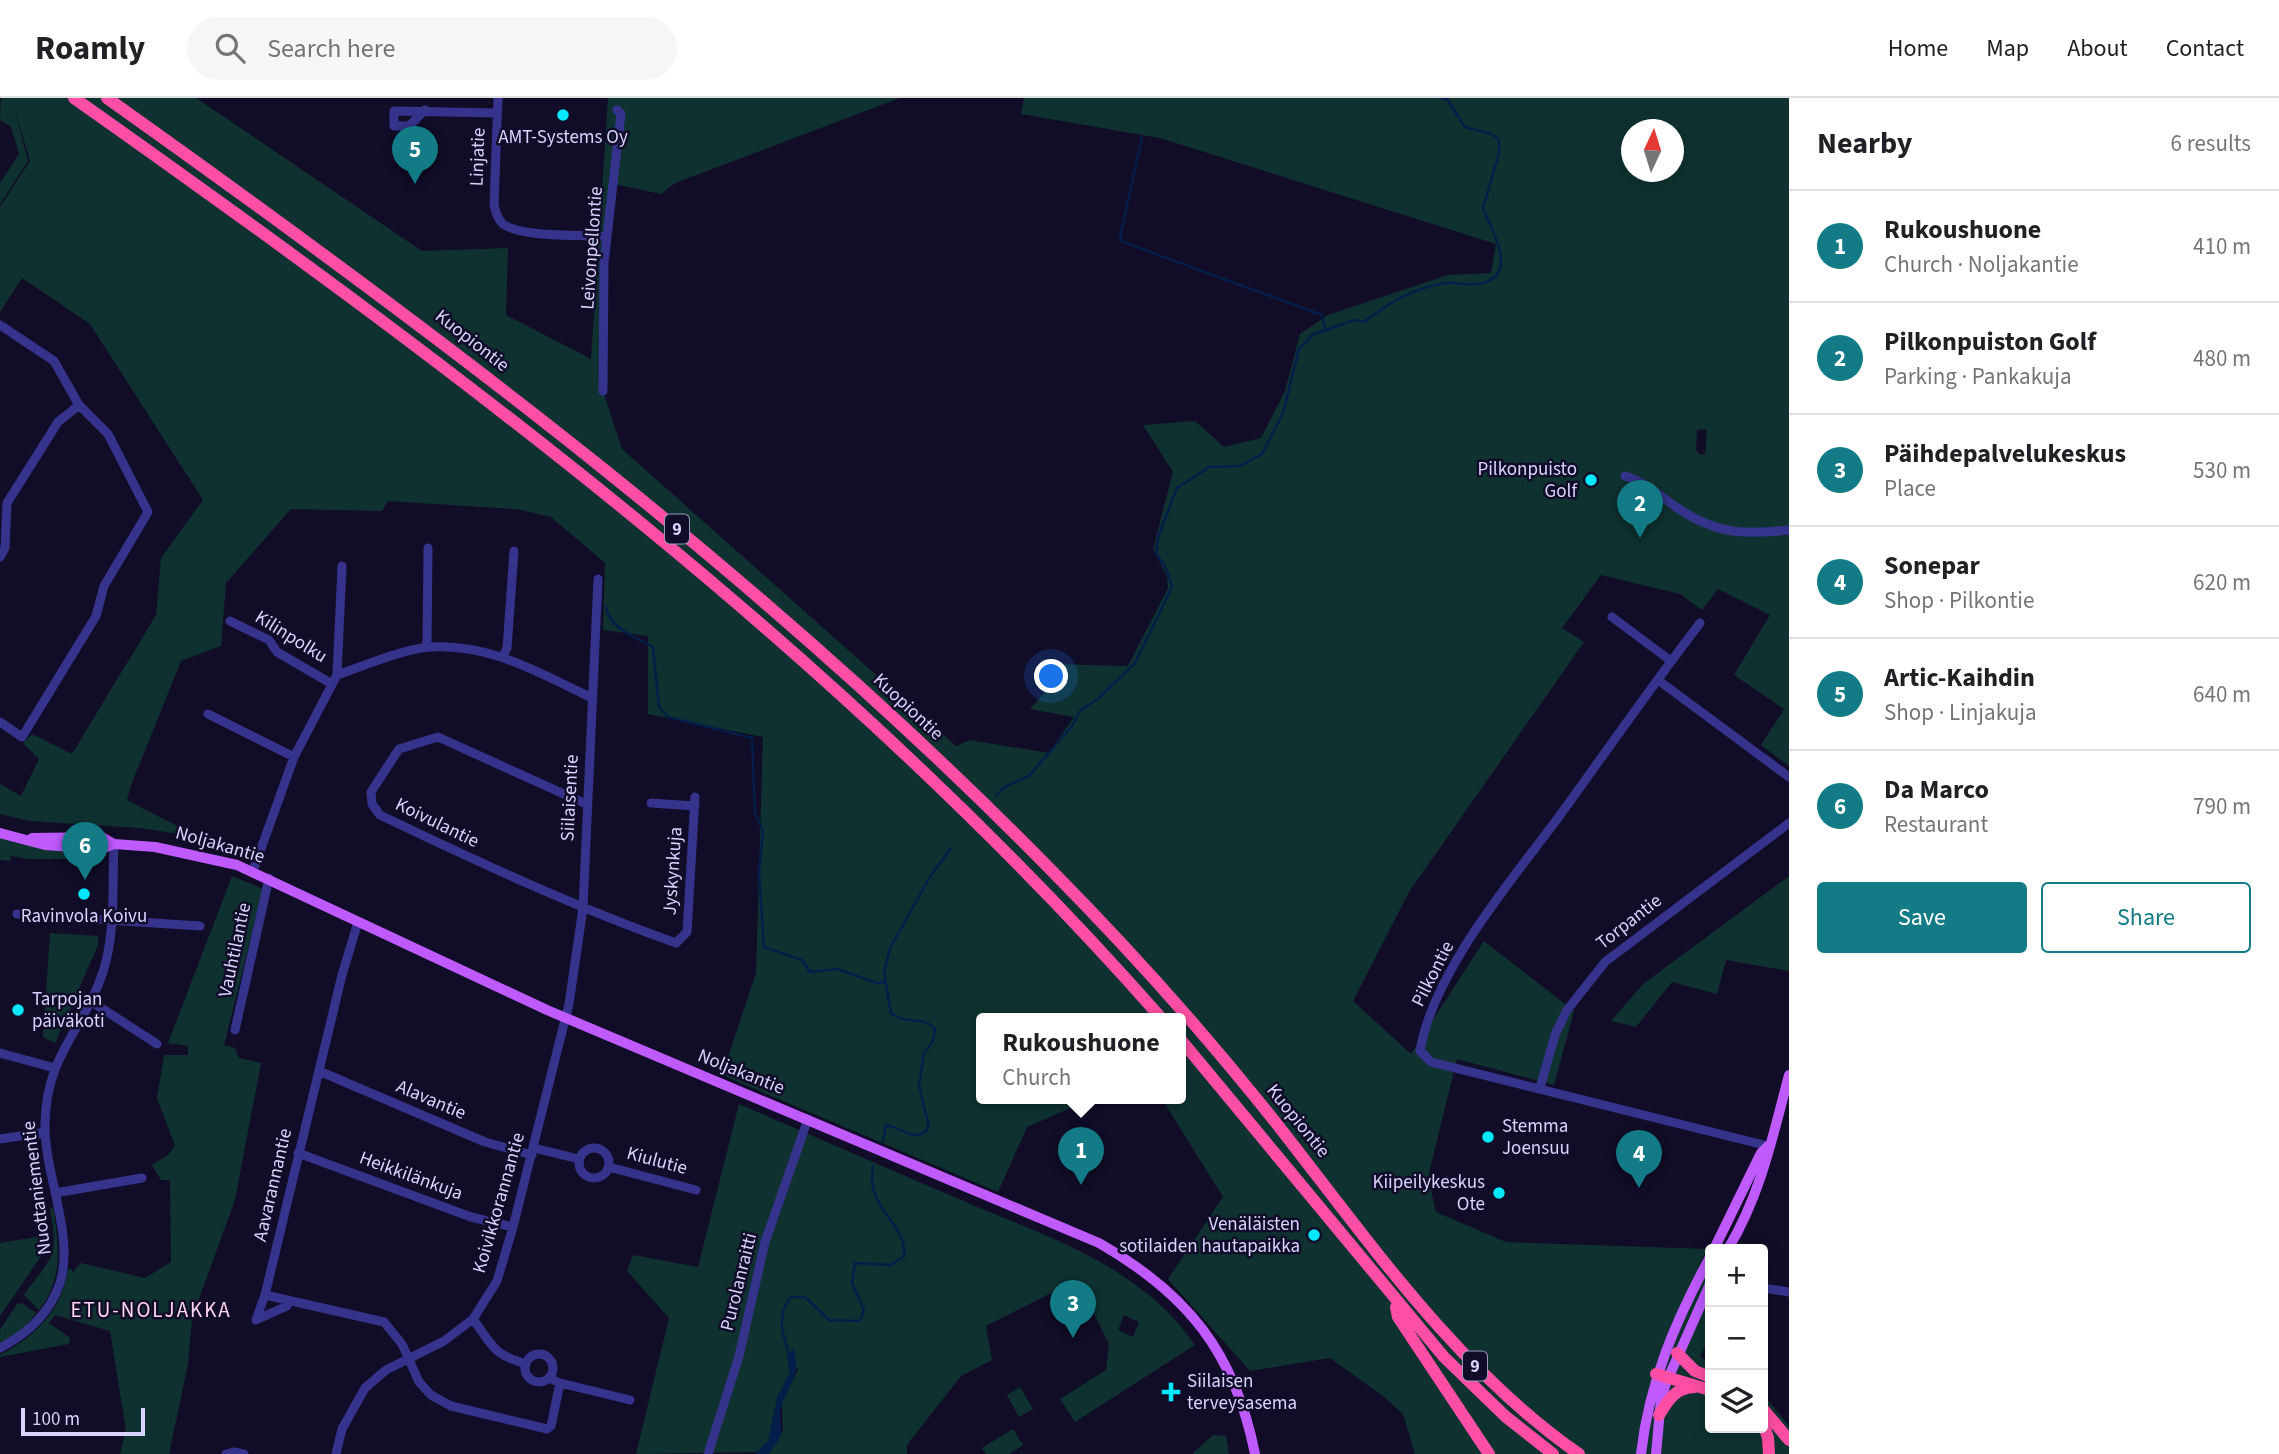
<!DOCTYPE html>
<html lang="en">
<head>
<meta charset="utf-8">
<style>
  :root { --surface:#fff; --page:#f6f6f6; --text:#202124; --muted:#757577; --line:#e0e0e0; --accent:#127b86 }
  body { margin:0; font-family:"Source Sans 3",sans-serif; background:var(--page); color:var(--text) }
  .controls { position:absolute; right:21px; bottom:21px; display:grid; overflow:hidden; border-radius:7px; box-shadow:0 4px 18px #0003 }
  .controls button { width:63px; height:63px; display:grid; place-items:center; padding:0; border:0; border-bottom:2px solid var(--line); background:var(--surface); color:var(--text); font:35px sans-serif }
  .compass { position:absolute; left:1621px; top:21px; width:63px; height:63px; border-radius:50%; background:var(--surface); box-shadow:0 4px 18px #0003; rotate:4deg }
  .scale { position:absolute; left:21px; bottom:18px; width:124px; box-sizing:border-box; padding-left:7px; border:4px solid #d8d3ff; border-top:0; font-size:19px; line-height:24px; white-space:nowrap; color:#d8d3ff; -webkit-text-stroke:5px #110d28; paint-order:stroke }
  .you { position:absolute; left:1052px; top:579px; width:24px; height:24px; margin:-18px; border:5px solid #fff; border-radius:50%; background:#1a73e8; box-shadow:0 0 0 10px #1a73e833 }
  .badge { display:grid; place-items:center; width:46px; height:46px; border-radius:50%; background:var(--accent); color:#fff; font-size:23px; font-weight:700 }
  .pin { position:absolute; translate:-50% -58px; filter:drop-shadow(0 2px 4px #0008) }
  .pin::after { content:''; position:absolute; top:37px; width:24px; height:21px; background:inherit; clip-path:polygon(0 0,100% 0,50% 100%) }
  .popup { position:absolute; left:976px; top:915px; width:210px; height:91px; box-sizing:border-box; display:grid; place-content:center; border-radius:7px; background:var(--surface); filter:drop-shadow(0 2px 5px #0005); font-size:23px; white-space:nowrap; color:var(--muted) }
  .popup b { font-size:26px; color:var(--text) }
  .popup::after { content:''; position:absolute; left:50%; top:100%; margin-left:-14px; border:14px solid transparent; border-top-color:var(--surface) }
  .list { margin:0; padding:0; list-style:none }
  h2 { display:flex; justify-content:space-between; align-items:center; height:91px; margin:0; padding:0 28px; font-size:30px }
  h2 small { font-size:23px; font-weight:400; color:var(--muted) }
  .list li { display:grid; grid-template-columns:46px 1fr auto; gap:21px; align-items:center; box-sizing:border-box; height:112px; padding:0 28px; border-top:2px solid var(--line) }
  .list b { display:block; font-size:26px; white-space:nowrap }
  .list p { margin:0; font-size:23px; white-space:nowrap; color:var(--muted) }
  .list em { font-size:23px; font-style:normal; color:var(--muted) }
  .actions { display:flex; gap:14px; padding:21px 28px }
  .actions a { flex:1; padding:16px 0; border:2px solid var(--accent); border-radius:7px; text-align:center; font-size:24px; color:var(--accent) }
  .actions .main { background:var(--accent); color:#fff }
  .icon { flex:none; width:38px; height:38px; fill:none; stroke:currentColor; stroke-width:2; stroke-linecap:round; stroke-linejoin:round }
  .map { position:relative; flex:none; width:1789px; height:1356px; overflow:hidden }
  header { display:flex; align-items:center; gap:42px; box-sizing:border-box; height:98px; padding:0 35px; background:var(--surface); border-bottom:2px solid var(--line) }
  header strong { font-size:33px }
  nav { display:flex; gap:38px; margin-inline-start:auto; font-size:24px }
  .search { width:490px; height:63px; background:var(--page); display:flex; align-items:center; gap:18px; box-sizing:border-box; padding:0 24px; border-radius:38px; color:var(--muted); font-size:26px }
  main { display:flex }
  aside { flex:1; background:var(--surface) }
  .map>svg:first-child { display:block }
  .green { fill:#0f3231; fill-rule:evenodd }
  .water { fill:#051e49 }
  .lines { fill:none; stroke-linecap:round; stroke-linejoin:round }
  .stream { stroke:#051e49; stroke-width:2.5 }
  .minor { stroke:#35338b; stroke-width:9 }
  .major { stroke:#bf5aff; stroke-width:10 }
  .highway { stroke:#ff4ea5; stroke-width:12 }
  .poi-dot { fill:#00e8fe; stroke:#110d28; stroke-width:2.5 }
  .labels { text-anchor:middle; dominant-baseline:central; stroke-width:5; stroke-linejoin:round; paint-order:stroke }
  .shield { fill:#110d28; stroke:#9c98be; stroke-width:2 }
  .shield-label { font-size:18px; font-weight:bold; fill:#d8d3ff }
  .poi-label { font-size:19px; fill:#d8d3ff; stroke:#110d28; text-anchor:end }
  .street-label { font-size:19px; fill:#d8d3ff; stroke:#110d28 }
  .neighbourhood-label { font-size:21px; letter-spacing:2px; fill:#ffd5f0; stroke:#110d28 }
</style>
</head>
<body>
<header>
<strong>Roamly</strong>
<div class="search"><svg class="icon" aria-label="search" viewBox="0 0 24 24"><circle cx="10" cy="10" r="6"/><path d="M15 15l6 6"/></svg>Search here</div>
<nav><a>Home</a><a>Map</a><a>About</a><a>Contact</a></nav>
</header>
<main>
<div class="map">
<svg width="1789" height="1356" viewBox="0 0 1789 1356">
  <rect width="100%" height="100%" fill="#110d28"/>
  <!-- green -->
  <path class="green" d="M1,0h195l226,153 86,-3 -2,67 85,44 17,-261h292l-225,85 -14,11 -47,-10 -8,53 -3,154 19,58 334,297 14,-6 79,13 25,-36 -44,-8 19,-22 1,-23 78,2 40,-78 -1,-12 -14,-27 20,-77 -30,-47 52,-4 29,26 37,-9 24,-47 15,-57 28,-19 120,-40 43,-2 5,-29 -336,-106 -139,-24 3,-16h765v668l-28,-21 23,-36 -50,-34 36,-60 -52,-26 -16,21 -22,-16 -79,-19 -39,53 22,14 -175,250 -56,109 58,53 73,-113 90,70 -20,74 -97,-26 -29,118 8,35 70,30 201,7 -8,18 11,9v59l-10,22 10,5v66h53v-34l26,32v28h-374l-12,-40 -20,-18 -53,-38 -80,13 -82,-92 55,-82 -61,-98h19v-80h-200v80h110l-64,28 -29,65 -276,-117 34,-102 7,-236 -115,-23v-78l-45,-6 2,-67 -54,-46 -35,-8 -128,-8 -6,10 -91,-2 -65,74 -5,63 -40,15 -50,124 -4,15 71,37 -58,-9 -110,-7 -30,-7v-30l21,12 18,-37 -16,-16 9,-9 40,20 84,-139 5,-57 42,-58 -113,-176 -68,-46 -22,34v-105l30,-46 -16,-54 14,54 -28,43v-21l19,-29 -8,-27 -11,-7zM1632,32h42v42h-42zM1704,331l3,2 -2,23 -5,1 -4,-5 1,-20z
    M0,740l89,14 -1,7h-60l-17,-3 -1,5 -10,-1z
    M232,778l31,13 -39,156 11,3 4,10 22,5 -26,137 -43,118 -4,46 -19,90h-49l6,-24 -16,-99 -55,-16 -6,8 21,15 -1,6 -69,13v-2c36,-19 62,-45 68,-86h4v4l9,-10 64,15 26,-16 -1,-82h-9l-9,-15 16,-10 7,-9 -18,-48 7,-43h24v-9l-20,-3z
    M1789,778v95l-63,-11 -9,34 -45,-12 -36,45 -25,-6 32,-37z
    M50,835l48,3v9l-43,98 -12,-6z
    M739,1006c72,31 143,62 215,93 87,38 185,66 241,148l-120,77 -15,-23 46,-29 3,-26 -32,-64 -91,46 6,34 -31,16 -54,69v9h-139l15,-23 -1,-28 16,-34 -11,-14 3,18 -12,22 -10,46 -9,11 -123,2 33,-136 -42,-47 6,-16 65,12zM1124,1217l15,7 -6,15 -15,-7z
    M53,1109c6,38 11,71 -14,103l-15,-15c27,-39 36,-35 26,-86z
    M48,1137l-2,14 -46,67v-73z
    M22,1205l14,10 -12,15 -24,16v-14l17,-26z
    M1020,1289l13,22 -14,8 -12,-22z
    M1013,1331l10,16 -14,9h-23l-4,-6z
    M1213,1337l13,1 3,18h-37z"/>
  <!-- water -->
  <path class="water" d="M794,1250c6,29 -2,29 -11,54 -9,23 9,27 -15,52h-13l13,-13 10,-46 12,-22 -3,-18z"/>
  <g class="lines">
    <!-- stream -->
    <path class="stream" d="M1142,39l-22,100 3,5 199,73 3,15
      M606,509c3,21 30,31 47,40l6,60 9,10 84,21 3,75 8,18 -4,41 5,75 38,13 8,12 27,-3 40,14 8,-1
      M996,698l8,-9 25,-11 43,-50 8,-15 19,-13 36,-35 37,-76 -5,-17 -11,-17 2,-16 19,-49 32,-21 31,-1 22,-12 21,-41 16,-64 13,-14 42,-15 10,2c22,-18 52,-35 82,-39 10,-1 22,3 32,1 42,-6 15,-53 5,-75l16,-56v-13l-8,-6 -26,-7 -18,-28 -7,-1
      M883,1043l3,-16c15,2 31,20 43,2l-10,-41 5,-33 9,-12 2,-12c-11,-14 -31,-4 -44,-16l-7,-40 6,-25 40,-71 21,-29
      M790,1258c-7,-20 -15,-40 1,-59h14l24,23 31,1 4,-11 -12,-27 3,-20 36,2 13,-9c3,-36 -39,-44 -31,-90"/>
    <!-- minor -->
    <path class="minor" d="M498,0l-4,107c2,7 3,14 9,19 18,14 79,10 103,13
      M425,12l-16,16h-15v-15l103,2
      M0,227l54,36 25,44 29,29 40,78 -44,74 -8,30 -74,121 -22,-15
      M603,293l1,-128 17,-149 -4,-4
      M1625,378c20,6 34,19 51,31 40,27 66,28 113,23
      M0,459l5,-9 2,-45 51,-81 21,-17
      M1612,519l59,44
      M230,523l39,19 8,12 55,32
      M1700,525c-49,64 -95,130 -142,195 -47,63 -125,154 -138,233l11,11 337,84
      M427,549l1,-99
      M503,558l4,-8 7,-97
      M337,577l5,-109
      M1658,582l131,97
      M208,616l86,43
      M651,705l44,3
      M586,706l-148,-67 -39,12 -28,43 1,12 8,11c98,47 195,92 296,128l11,-11 8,-135
      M253,773l41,-114 43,-82c27,-9 66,-26 93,-28 60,-4 109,26 162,51
      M17,816l183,12
      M358,824l-16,53 -77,320 119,27 18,22 17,38 12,13 20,11 96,23 4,-3 9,-43 -11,-5
      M92,904l65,42
      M235,932l34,-152
      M0,955l55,15
      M319,973l166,71 47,13
      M1540,990l15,-53 12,-25 38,-48 184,-139
      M0,1041l45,-7
      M579 1065a15 15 0 1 1 30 0a15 15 0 1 1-30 0Z
      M534,1050l45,11
      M298,1055l173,64 42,10
      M609,1069l87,23
      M55,1095l87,-15
      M1763,1190l26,4
      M473,1221c20,27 19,35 53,45
      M256,1222l31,-14 2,-5
      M256,1222l9,-25
      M0,1250c27,-14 50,-35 60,-65 15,-48 -16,-109 -15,-159 1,-70 39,-94 58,-152 13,-40 9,-86 11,-128
      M525 1270a14 14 0 1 1 28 0a14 14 0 1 1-28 0Z
      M560,1285l70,17
      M226,1356l8,-2 10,2
      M336,1356l6,-25 23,-41 21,-18 58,-29 29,-22 24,-38 16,-54 56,-223 14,-96 15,-329
      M708,1356l31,-98 26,-114 43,-123"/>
    <!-- major -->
    <path class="major" d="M0,735l45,12 56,4 13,-5 41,3 82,18 310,145 552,233c89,51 136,110 156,211
      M32,740l70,-1 12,7
      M1714,1151l47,-96 7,-7
      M1728,1151c33,-55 45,-114 61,-174
      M1641,1356c8,-72 35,-134 69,-197
      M1656,1356l5,-55 5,-16 44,-99"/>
    <!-- highway -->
    <path class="highway" d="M74,0c388,274 773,562 1088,921
      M107,0c332,236 659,481 945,773 80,81 157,167 228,257 90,115 178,242 299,326
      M1181,942l263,317 61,59 48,38
      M1396,1209l2,10 91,137
      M1677,1255l18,18 15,6
      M1656,1276l54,16
      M1763,1311l26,31
      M1659,1317c9,-15 17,-28 36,-28
      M1763,1325l5,15 1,16"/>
  </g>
  <!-- markers -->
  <g class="poi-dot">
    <circle cx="563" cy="17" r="7"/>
    <circle cx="1591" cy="382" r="7"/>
    <circle cx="84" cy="796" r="7"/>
    <circle cx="18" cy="912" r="7"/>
    <circle cx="1488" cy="1039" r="7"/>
    <circle cx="1499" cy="1095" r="7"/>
    <circle cx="1314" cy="1137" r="7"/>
    <path d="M1167.5 1283.5h7v7h7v7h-7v7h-7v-7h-7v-7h7z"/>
  </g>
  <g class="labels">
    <!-- shield labels -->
    <g class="shield">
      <rect x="665" y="416.5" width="24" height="29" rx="5"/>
      <rect x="1463" y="1253.5" width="24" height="29" rx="5"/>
    </g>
    <g class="shield-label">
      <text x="677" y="431">9</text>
      <text x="1475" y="1268">9</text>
    </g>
    <!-- poi labels -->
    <g class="poi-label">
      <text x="563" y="39" text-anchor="middle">AMT-Systems Oy</text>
      <text x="1577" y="371">Pilkonpuisto<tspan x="1577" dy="22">Golf</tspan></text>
      <text x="84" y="818" text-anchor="middle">Ravinvola Koivu</text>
      <text x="32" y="901" text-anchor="start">Tarpojan<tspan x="32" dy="22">päiväkoti</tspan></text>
      <text x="1502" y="1028" text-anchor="start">Stemma<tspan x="1502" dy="22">Joensuu</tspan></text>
      <text x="1485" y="1084">Kiipeilykeskus<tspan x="1485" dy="22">Ote</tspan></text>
      <text x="1300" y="1126">Venäläisten<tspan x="1300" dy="22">sotilaiden hautapaikka</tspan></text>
      <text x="1187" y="1283" text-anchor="start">Siilaisen<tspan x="1187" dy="22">terveysasema</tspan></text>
    </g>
    <!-- street labels -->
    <g class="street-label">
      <text transform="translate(478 59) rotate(-88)">Linjatie</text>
      <text transform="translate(592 150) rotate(-86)">Leivonpellontie</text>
      <text transform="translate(472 243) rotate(38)">Kuopiontie</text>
      <text transform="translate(291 539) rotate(32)">Kilinpolku</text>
      <text transform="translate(908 609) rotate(43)">Kuopiontie</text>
      <text transform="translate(570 700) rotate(-87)">Siilaisentie</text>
      <text transform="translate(437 725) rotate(26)">Koivulantie</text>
      <text transform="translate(220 747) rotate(16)">Noljakantie</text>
      <text transform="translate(673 773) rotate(-86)">Jyskynkuja</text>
      <text transform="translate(1629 824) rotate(-38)">Torpantie</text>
      <text transform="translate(235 852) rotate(-78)">Vauhtilantie</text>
      <text transform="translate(1433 876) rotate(-63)">Pilkontie</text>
      <text transform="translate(741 974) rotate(22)">Noljakantie</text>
      <text transform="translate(431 1002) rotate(23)">Alavantie</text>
      <text transform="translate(1298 1023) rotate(51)">Kuopiontie</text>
      <text transform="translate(657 1063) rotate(15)">Kiulutie</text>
      <text transform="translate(411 1078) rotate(20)">Heikkilänkuja</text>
      <text transform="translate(273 1087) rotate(-77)">Aavarannantie</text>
      <text transform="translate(37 1090) rotate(-97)">Nuottaniementie</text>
      <text transform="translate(499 1105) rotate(-74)">Koivikkorannantie</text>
      <text transform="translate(739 1184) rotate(-76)">Purolanraitti</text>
    </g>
    <!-- neighbourhood labels -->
    <g class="neighbourhood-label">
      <text x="151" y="1212">ETU-NOLJAKKA</text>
    </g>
  </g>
</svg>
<div class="controls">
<button>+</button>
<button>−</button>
<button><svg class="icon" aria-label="layers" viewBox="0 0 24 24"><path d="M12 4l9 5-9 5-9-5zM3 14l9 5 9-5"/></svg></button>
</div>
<svg class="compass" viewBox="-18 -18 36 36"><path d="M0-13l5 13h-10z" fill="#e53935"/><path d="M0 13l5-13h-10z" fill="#757577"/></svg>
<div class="scale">100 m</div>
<div class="you"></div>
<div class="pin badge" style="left:1081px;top:1087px">1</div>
<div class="popup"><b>Rukoushuone</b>Church</div>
<div class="pin badge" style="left:1640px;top:440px">2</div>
<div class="pin badge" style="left:1073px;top:1240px">3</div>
<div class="pin badge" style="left:1639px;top:1090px">4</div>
<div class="pin badge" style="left:415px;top:86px">5</div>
<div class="pin badge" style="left:85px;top:782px">6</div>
</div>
<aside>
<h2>Nearby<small>6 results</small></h2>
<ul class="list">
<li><span class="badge">1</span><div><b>Rukoushuone</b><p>Church · Noljakantie</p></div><em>410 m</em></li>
<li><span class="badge">2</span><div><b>Pilkonpuiston Golf</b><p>Parking · Pankakuja</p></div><em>480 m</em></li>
<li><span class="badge">3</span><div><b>Päihdepalvelukeskus</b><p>Place</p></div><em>530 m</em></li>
<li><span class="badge">4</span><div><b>Sonepar</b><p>Shop · Pilkontie</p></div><em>620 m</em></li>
<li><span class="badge">5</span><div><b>Artic-Kaihdin</b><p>Shop · Linjakuja</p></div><em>640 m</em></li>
<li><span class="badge">6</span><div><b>Da Marco</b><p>Restaurant</p></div><em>790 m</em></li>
</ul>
<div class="actions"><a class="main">Save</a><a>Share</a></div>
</aside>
</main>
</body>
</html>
